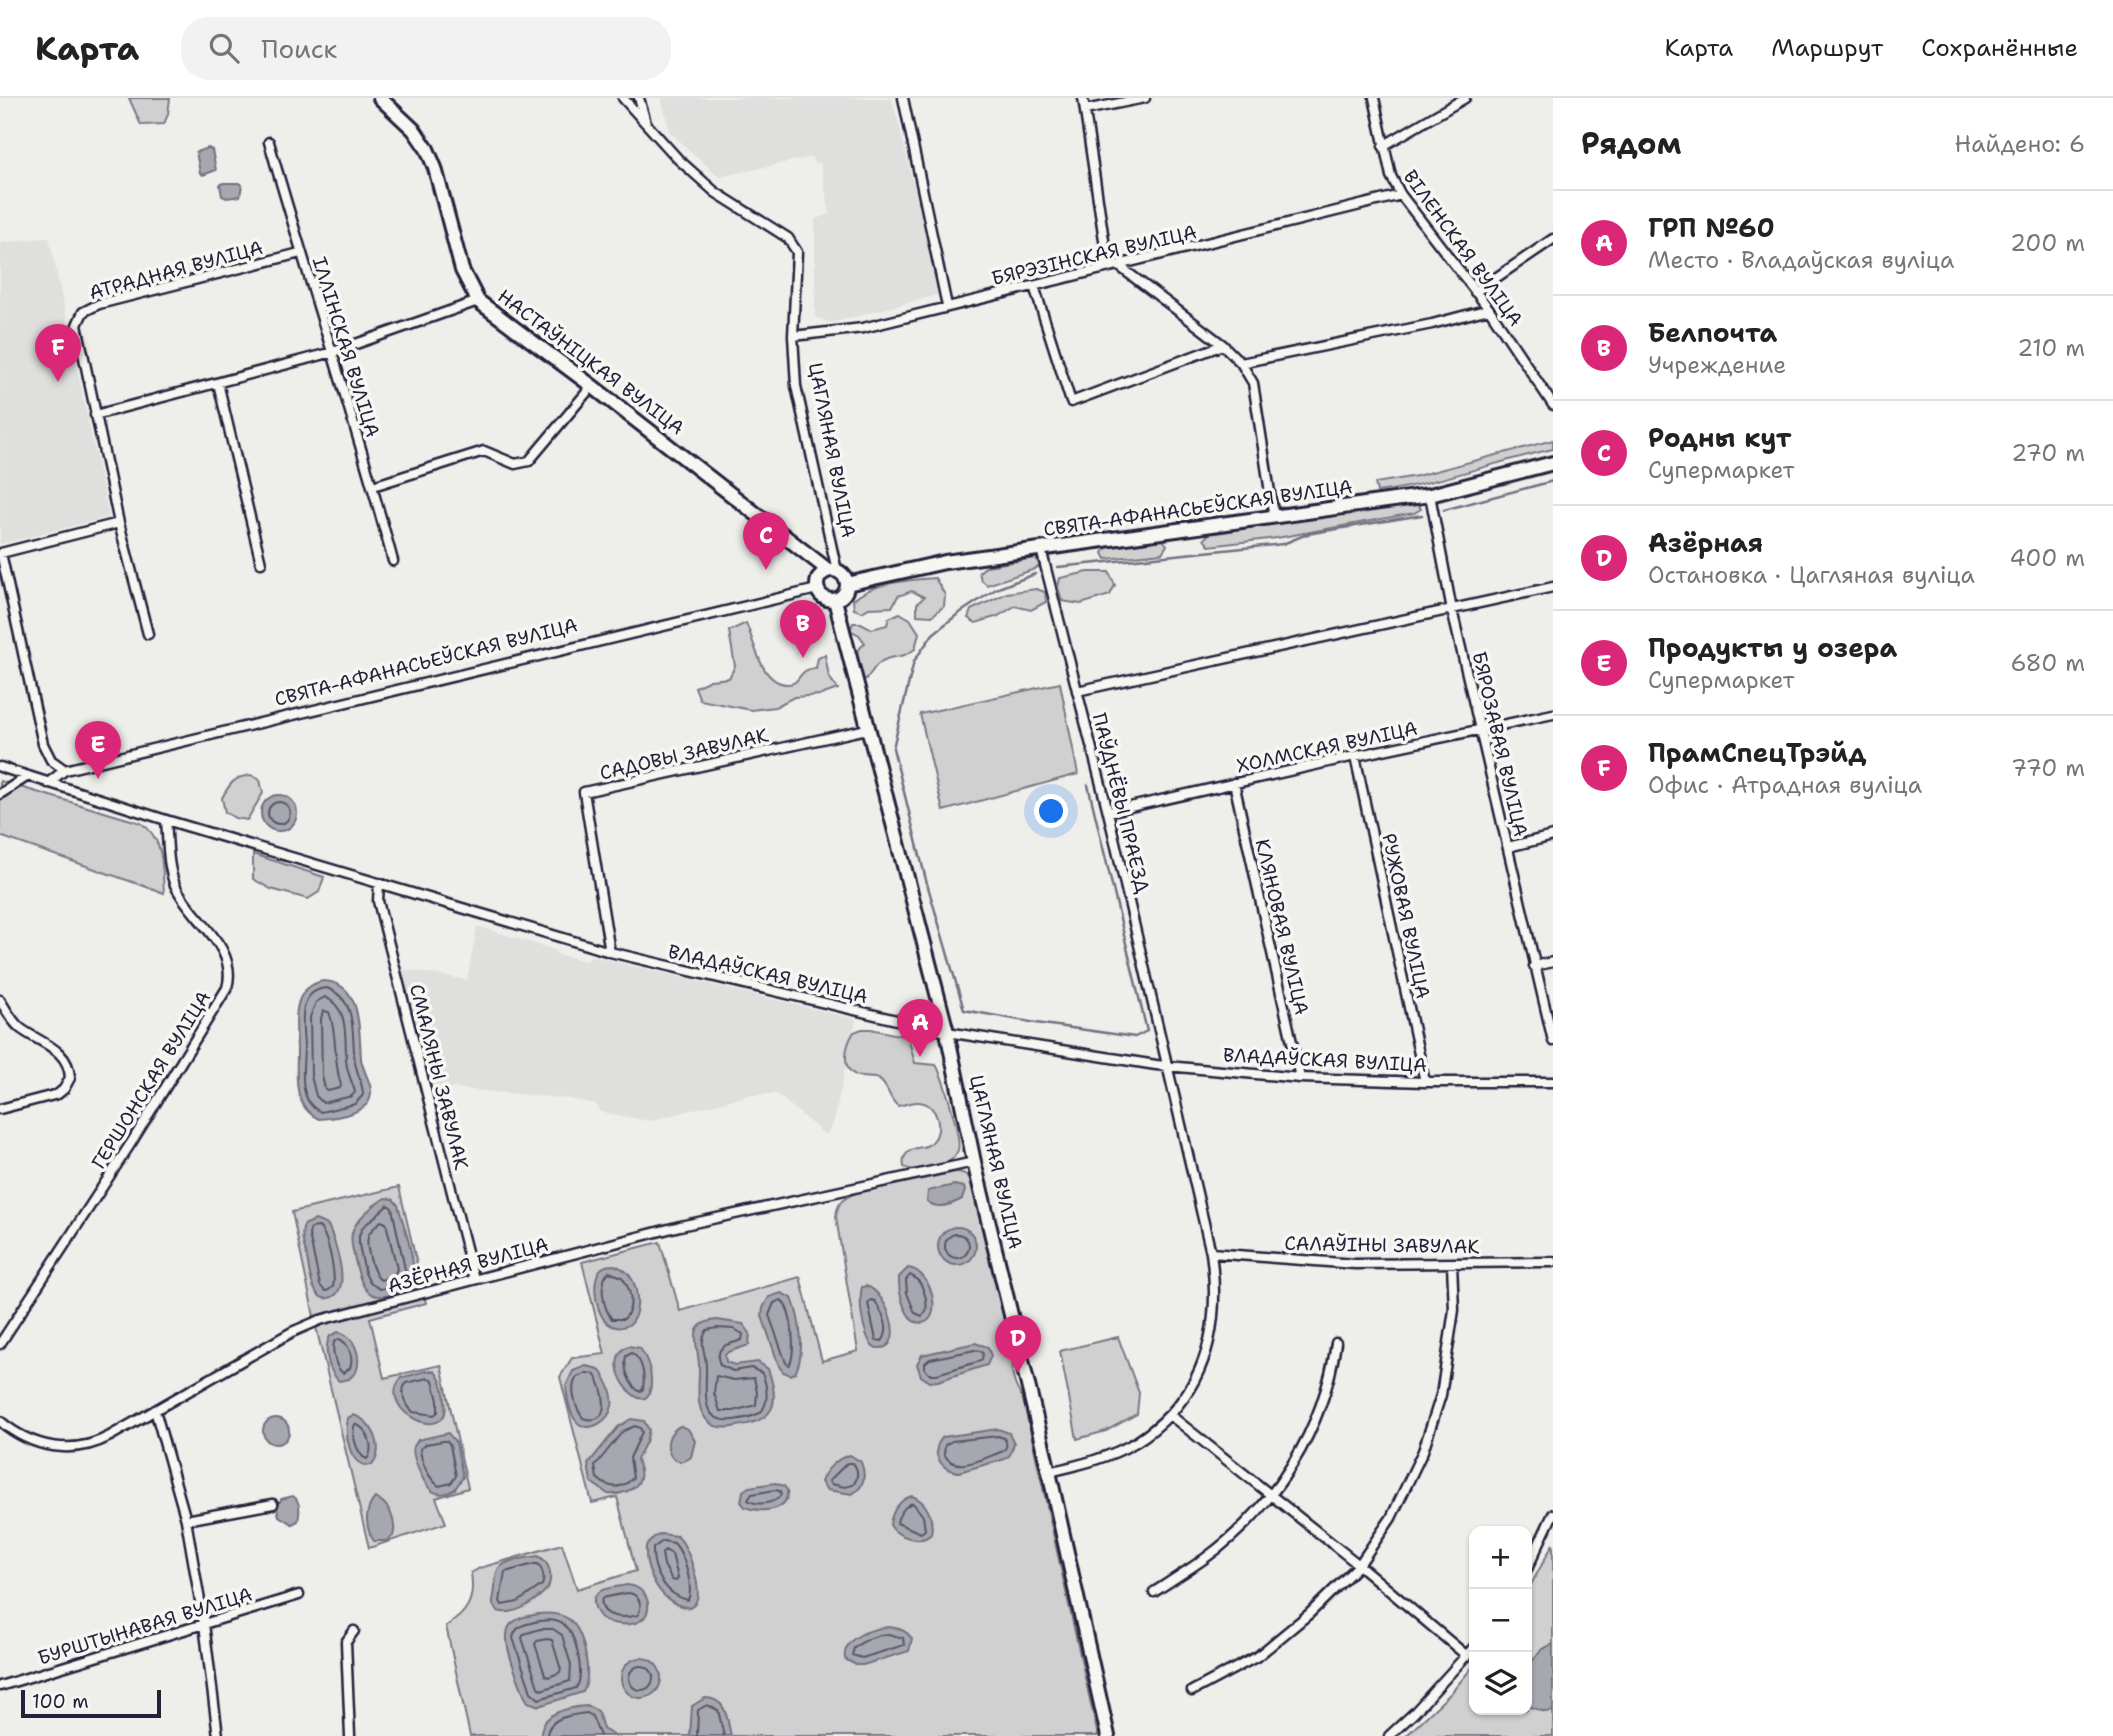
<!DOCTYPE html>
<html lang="ru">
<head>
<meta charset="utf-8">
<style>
  :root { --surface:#fff; --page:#f2f2f2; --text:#222; --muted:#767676; --line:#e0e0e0; --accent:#db2777 }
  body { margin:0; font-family:"Shantell Sans",sans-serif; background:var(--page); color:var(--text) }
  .controls { position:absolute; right:21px; bottom:21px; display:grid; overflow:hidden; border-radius:14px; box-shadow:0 2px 5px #0004 }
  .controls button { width:63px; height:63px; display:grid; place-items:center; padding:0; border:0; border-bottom:2px solid var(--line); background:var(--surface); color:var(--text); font:35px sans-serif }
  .scale { position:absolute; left:21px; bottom:18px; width:140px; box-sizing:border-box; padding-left:7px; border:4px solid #22223b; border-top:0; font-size:19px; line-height:24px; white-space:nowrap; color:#22223b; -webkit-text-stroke:5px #f6f6f2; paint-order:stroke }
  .you { position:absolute; left:1052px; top:714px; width:24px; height:24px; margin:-18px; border:5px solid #fff; border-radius:50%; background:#1a73e8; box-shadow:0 0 0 10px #1a73e833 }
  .badge { display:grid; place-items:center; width:46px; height:46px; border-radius:50%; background:var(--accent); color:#fff; font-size:23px; font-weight:700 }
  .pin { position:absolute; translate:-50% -58px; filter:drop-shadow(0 2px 4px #0008) }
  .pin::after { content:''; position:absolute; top:37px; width:24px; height:21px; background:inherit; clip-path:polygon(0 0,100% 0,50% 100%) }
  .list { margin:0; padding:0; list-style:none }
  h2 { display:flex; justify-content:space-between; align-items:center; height:91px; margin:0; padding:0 28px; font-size:30px }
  h2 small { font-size:23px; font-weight:400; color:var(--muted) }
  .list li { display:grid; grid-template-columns:46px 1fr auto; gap:21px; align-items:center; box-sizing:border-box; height:105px; padding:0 28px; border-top:2px solid var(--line) }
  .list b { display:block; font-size:26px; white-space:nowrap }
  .list p { margin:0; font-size:23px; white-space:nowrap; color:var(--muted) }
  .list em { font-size:23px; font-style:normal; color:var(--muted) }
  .icon { flex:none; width:38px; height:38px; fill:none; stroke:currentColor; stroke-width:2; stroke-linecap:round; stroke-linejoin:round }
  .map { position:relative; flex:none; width:1553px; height:1638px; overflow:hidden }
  header { display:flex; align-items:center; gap:42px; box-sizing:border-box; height:98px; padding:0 35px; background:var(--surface); border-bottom:2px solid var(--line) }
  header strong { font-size:33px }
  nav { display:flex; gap:38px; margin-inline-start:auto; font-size:24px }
  .search { width:490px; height:63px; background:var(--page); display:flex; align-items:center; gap:18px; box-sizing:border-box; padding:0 24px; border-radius:28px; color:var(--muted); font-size:26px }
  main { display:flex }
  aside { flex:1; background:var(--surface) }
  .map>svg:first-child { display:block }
  .built { fill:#dfdfde }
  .green { fill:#d0d0d1; stroke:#797986; stroke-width:2 }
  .water { fill:#a7a7af; stroke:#727281; stroke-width:2 }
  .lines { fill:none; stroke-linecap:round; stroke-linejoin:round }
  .shore { stroke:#575769; stroke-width:2 }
  .stream { stroke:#727281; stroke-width:2.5 }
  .street-casing { stroke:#22223b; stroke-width:13 }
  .secondary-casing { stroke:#22223b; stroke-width:18 }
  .street { stroke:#f6f6f2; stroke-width:8 }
  .secondary { stroke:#f6f6f2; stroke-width:12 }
  .labels { text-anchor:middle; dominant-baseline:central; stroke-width:7; stroke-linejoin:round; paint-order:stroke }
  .street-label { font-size:19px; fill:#22223b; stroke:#f6f6f2 }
</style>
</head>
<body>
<header>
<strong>Карта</strong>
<div class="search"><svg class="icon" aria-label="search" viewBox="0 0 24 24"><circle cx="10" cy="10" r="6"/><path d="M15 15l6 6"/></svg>Поиск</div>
<nav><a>Карта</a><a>Маршрут</a><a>Сохранённые</a></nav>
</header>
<main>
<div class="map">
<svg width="1553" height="1638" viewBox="0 0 1553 1638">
  <rect width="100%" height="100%" fill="#eeeeeb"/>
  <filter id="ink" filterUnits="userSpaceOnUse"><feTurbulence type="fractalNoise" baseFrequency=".0143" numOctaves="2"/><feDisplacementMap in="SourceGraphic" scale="14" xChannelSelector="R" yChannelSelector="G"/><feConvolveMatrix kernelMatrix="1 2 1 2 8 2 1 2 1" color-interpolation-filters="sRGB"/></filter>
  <g filter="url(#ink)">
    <!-- built -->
    <path class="built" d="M661,0h231l49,196 -110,29 -16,-6v-98l15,-5 -10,-51 -6,1 -2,-7 -93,20 -49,-45z
      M49,139l60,280 -109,27v-301z
      M477,828l78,24 1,4 30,7 6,-5 264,63 -23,106 -8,10 -48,-41 -27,1 -101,26 -49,-9 -4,-8 -27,-5 -139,-13 -33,-118 70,12z"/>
    <!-- green -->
    <path class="green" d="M129,0h41l-2,16 -4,10 -23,1z
      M1553,342v9c-60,13 -115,35 -176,43l-2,-9 42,-7z
      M1417,405l4,6 -7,4 -137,25 -68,8 -5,-7 5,-5z
      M1163,442l4,5 -5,8 -56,6 -3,-6 4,-6z
      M1036,460l4,8 -8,4 -45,15 -6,-5 -2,-8 8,-6z
      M1088,474h21l6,13 -5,10 -29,9 -19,-3 -4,-14 2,-9z
      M935,480l10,17 -1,11 -12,10 -15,-1v-11l7,-7 -12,-6 -14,5 -6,11 -23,1 -7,4 -8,-3 -1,-9c21,-18 56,-20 82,-22z
      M1036,491l9,3 1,10 -15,8 -16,-4 -17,10 -22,7 -8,-5 3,-8 36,-17z
      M900,515l10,6 9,14 -4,16c-15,11 -20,5 -33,12 -8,5 -10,12 -16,18h-8l-6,-15 8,-16 5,-5 -6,-8 -9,-5 3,-7h8l11,6 15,-4 2,-7z
      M746,525c9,19 14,61 42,61 10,0 10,-8 17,-13 3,-2 7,-2 11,-3l2,-10 7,-3 4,22 9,12 -17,6 -27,2 -19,10 -24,3 -51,-10 -5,-13 15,-7 19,-2 6,-12 -6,-35z
      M1060,585l18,91 -135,37 -23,-97z
      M251,677l9,5 3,13 -16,27 -12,-2 -10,-6 -3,-14c8,-15 12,-21 29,-23z
      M0,683l141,42c24,16 21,44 23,70l-164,-57z
      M253,756l71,23 -5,15 -11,7 -37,-10 -18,-10z
      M862,931h9l37,8 7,26 21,2c7,11 26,74 22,85 -4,12 -16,15 -27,17 -9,2 -18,5 -27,0 -1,-6 -1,-10 4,-15 8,-7 18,-2 25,-11 11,-12 4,-38 -14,-39 -7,-1 -14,3 -21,4 -10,-7 -9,-21 -20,-27 -4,-2 -11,-1 -16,-2 -23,-4 -17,-31 -8,-45z
      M956,1074c11,0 16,7 19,17l39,169c-4,14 0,29 9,40l75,338h-628l-24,-110c22,-13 29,-27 25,-53l9,-5 82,-24 15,45 59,-18 -19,-74 -25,6 -32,-126 12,-19 33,-4 -23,-92 78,-20 20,69 120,-34 22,84 36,-10 -22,-134c1,-14 7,-19 20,-24z
      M399,1089l27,116 -56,15 14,60 57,-13 27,123 -32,10 10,25 -77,25 -52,-217 -25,-119z
      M1118,1239l21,56 -2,21 -31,17 -29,8 -17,-88z
      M1553,1446v192h-147l46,-44 22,-27v45h53v-118z"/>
    <!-- water -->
    <path class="water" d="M208,50l4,2 4,20 -13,5 -3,-2 -4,-21z
      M223,85h16l3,2 -2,11 -13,2 -5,-2 -2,-11z
      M261 715a18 18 0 1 1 36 0a18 18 0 1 1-36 0Z
      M323,883c40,1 36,51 38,78 2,14 15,29 8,42 -8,14 -36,17 -50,18 -27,-12 -22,-44 -22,-68 0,-26 -9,-62 26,-70z
      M954,1087l10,2 1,4 -3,8c-11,6 -26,11 -35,2l1,-10z
      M385,1100l8,1 5,6c5,18 17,52 15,69 -2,9 -9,15 -17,19 -30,12 -36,-10 -41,-33 -2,-9 -5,-18 -3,-27 3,-13 21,-28 33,-35z
      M315,1122l13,5c6,13 16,45 13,59 -1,5 -3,11 -9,13 -20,9 -23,-28 -25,-40 -3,-11 -7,-21 -3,-32z
      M938 1148a19 19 0 1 1 38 0a19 19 0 1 1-38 0Z
      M614,1167c24,7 28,38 18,58 -35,22 -45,-44 -30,-55 4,-3 7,-3 12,-3z
      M908,1170c27,2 38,66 5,53 -10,-11 -15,-29 -14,-44z
      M866,1188c23,6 43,71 7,61 -10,-13 -15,-44 -11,-60z
      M781,1195l11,5c8,20 14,56 3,75l-4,2 -8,-3 -4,-6 -17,-50 1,-8 6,-11z
      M717,1222l26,4 7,9 -1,12 -21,7 -3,3 1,7 9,3 23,-3 10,7c13,36 6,52 -31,57 -9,2 -20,3 -27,-3 -17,-14 -10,-38 -11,-57 0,-20 -15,-43 18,-46z
      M338,1234c17,3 24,25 18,40l-7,7 -10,2c-11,-10 -16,-32 -9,-45z
      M975,1245l13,4 3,9 -4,9 -49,16 -8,1 -9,-6 -4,-12 5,-9z
      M628,1248l12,2c7,10 12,24 11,36 -3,43 -56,-22 -23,-38z
      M586,1268l13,3c8,10 15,25 13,37 -3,14 -21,28 -34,17 -9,-8 -11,-26 -12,-37l7,-15z
      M426,1273h8c8,7 10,19 11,30 8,46 -71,11 -44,-23z
      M353,1317c20,5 33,34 19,50 -23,4 -28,-31 -24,-47z
      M263 1333a13 13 0 1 1 26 0a13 13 0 1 1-26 0Z
      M631,1321l13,2 5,9 -3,12 -9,17c1,6 5,13 3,19 -3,13 -21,17 -32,16l-17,-12 -3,-18 30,-37z
      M680,1328l8,3 7,12 -4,16c-21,16 -34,-19 -11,-31z
      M998,1331l11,4 5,10 -4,12 -5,4 -46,13c-19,-1 -30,-21 -16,-35z
      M448,1335l8,10 7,34 -8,12c-5,3 -12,6 -18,4 -12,-2 -24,-34 -24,-45l5,-8z
      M850,1357l11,7c5,13 4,25 -9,32l-25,-4 -6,-8c4,-12 16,-24 29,-27z
      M775,1385l9,3 3,4c3,22 -27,23 -42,17l-4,-5 2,-11 6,-4z
      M293,1398c8,5 7,16 5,25l-6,3 -13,-8 -2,-8 4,-9z
      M912,1398c15,5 22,23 19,38 -10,11 -34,3 -41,-9 1,-13 10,-26 22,-29z
      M375,1400c14,4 22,24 18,38l-7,5h-12c-9,-13 -10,-31 1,-43z
      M661,1436l16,2c11,9 24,50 20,63 -2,6 -3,6 -7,9 -29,-3 -46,-36 -44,-62l8,-9z
      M538,1458c12,6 15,20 10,32 -11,12 -33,29 -50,23l-5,-6v-5c3,-9 1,-20 4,-28 4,-13 30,-14 41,-16z
      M627,1487c29,1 34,53 -22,36 -8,-6 -17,-21 -6,-29 6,-5 20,-5 28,-7z
      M538,1516c12,-1 24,-1 33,7 14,13 21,55 12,71l-44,14 -11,-4 -4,-7c-5,-16 -26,-57 -13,-71 7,-7 18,-8 27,-10z
      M888,1529c11,1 18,3 24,12l-3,12 -46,14h-7l-11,-6c-3,-22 26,-30 43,-32z
      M1553,1546v67l-8,1 -18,-6v-39l15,-18z
      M621 1580a20 20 0 1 1 40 0a20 20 0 1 1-40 0Z
      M705,1600c22,0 22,21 26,38h-41l2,-30z
      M587,1608l11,5 5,18 12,7h-74c-1,-23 27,-29 46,-30z"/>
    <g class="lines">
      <!-- shore -->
      <path class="shore" d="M268 715a11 11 0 1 1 22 0a11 11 0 1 1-22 0Z
        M327,890c32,12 24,48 28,74 2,12 8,22 8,33l-8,9 -34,8c-25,-10 -17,-46 -17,-66 -1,-21 -8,-56 23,-58z
        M325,899c24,10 20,41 21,62 0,12 6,22 9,33l-3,4 -29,7 -7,-7 -5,-20 -1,-59 6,-15z
        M323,913l6,1c9,24 4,49 12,73l-1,3 -12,3 -3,-2 -3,-14 -1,-56z
        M388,1107l4,3 14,66 -9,11 -17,4 -10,-6 -5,-10 -6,-28v-10l4,-8z
        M381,1123l5,2 11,46 -3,7 -13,4c-8,-4 -17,-37 -12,-46 3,-5 8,-9 12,-13z
        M319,1129c9,8 17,47 14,60l-6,4 -3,-1 -4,-5 -11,-51 2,-6z
        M945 1148a12 12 0 1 1 24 0a12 12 0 1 1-24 0Z
        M609,1174l13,5c9,12 13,30 2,42h-12c-9,-11 -14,-37 -3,-47z
        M910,1177c13,5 18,24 16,36l-4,5 -7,-3 -8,-20 -1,-13z
        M781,1202c11,6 16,56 8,65l-3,-2 -17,-48 5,-12z
        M871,1202l4,1c7,12 17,28 7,40l-6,-1 -8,-37z
        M717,1230l17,1 9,5 -1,6 -16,5 -6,5 -2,8 2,7 13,6 18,-3 11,5c5,12 8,30 -2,40 -8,4 -18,6 -27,7 -35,4 -26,-31 -27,-53 0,-15 -8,-24 1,-37z
        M339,1241c10,4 15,19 11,29l-7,5c-8,-5 -11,-22 -9,-31z
        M975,1252l6,1 2,3 -1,5 -5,3 -40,12h-8l-4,-5v-6l5,-4z
        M632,1255c11,7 13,23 11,36l-3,3c-11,-7 -17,-24 -14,-36z
        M587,1275l7,1c11,14 19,54 -11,44 -8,-11 -14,-30 -6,-41z
        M716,1278l18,4 20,-2 3,14 -1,13 -23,6h-13l-6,-18z
        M428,1280l5,2 5,21v11l-4,3 -21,-3c-7,-7 -14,-19 -7,-29z
        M355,1326c13,4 20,24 12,35l-4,-2c-7,-8 -12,-23 -8,-33z
        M635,1328l5,2 2,4 -12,26 3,20c-12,12 -24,11 -36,0l-2,-12 28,-35z
        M998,1338l6,2c4,6 3,11 -3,14 -17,6 -46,23 -57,2l1,-9 7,-4z
        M443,1343h4l3,4 6,31 -5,7 -12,3c-10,-7 -18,-24 -19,-37l6,-5z
        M847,1365h6c6,7 5,16 0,22l-8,2 -14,-3 -2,-3z
        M775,1392l5,1 1,4c-7,9 -24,11 -33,5l4,-6z
        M913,1405l10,13 2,14 -4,3 -24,-10c1,-8 8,-18 16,-20z
        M663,1443l11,2c10,10 20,44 14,57 -23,-5 -36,-29 -35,-52z
        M665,1452l7,4 6,24 -2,3 -4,-1 -8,-15 -2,-12z
        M534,1466h4c5,6 7,14 4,21l-24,17 -16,3 -2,-4 5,-29z
        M627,1495c12,0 16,12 11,22 -14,4 -40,3 -36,-17z
        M539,1523c9,-1 19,-2 26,5 12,10 20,50 11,62l-37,11 -8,-7 -18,-54c2,-13 14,-14 26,-17z
        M540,1531h13l9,6 9,30 -1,16 -29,9 -3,-3 -16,-49 2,-4z
        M888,1536l15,4 1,7 -42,13 -10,-3 2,-7c10,-8 21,-13 34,-14z
        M547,1541l5,1 9,30 -2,3 -11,4 -3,-2 -10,-31 2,-3z
        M629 1580a12 12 0 1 1 24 0a12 12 0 1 1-24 0Z
        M547,1638c1,-19 24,-21 40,-23l5,3 8,20
        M697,1638l1,-26 9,-5 11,5 6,26"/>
      <!-- stream -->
      <path class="stream" d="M1444,412l109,-29
        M1058,469l225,-23 24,-10 115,-19
        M1035,476l-39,15 -38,25 -25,20 -19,27 -21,87 33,132 38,130 72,13 99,14 12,-6 -59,-246"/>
      <defs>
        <path id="street" d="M623,0l55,61 37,33 73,46 9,14 -4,84 3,50 41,185
          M639,0l6,21
          M903,0l44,208
          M1083,0l25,169
          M1374,0l17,78 10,19 88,114 64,96
          M1085,12l60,-12
          M269,44c40,140 86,278 124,419
          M1383,48l82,-48
          M1119,168l104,79 18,18 12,20 21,135
          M1034,188l37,116 152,-57
          M1475,194l78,-53
          M793,238l70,-8 538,-133
          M1241,265l191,-39 57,-15
          M218,285l43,180
          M95,317l238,-63 145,-51
          M373,388l111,-35 31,13 14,-3 63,-75
          M1430,397l22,115 101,431
          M1041,451l67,263 103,441c11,77 -6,145 -75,189 -27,16 -57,23 -87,30
          M148,536l-29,-111 -42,-198 6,-13 16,-8 201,-51
          M1077,593l476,-104
          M1355,658l70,326
          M0,669l166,53 444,132 337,80 209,33 144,13 125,4h128
          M65,672l-14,-10 -8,-16 -42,-191 118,-30
          M48,685l17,-13 752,-181
          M1234,685l66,295
          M0,696l28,-18
          M1108,714l247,-56 198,-42
          M1508,749l45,-11
          M379,785l-1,18 96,378
          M610,854l-26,-160 283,-63
          M1534,868l19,-4
          M0,902c6,10 11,20 20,28 19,15 49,20 50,50l-6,11 -6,5 -58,15
          M1211,1155l144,11 198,-2
          M0,1246l131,-201 96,-155c12,-42 -37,-69 -52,-103 -8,-20 -7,-44 -9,-65
          M155,1312l31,110 18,104 14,112
          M1170,1317l189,150 108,91
          M0,1323c32,27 73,35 110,15l182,-104 28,-12 360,-94 294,-64
          M186,1422l87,-16
          M1527,1471l26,-55
          M1154,1494c17,-11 34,-22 50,-33 71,-51 120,-129 132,-216
          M0,1588l299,-91
          M1192,1593l66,-35 51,-42 50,-49 32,-47 32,-67 18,-56 13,-85 -2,-46
          M350,1638l-4,-94 8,-11
          M1389,1638l25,-23 60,-66"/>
        <path id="secondary" d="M380,0l34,32 13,19 8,19 27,102 16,31 114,85 236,184
          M817 487a15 15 0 1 1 30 0a15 15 0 1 1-30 0Z
          M847,486l98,-22 485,-67 123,-32
          M835,502l112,432 27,130 75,310 59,264"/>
      </defs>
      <!-- street casing -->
      <use href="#street" class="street-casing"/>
      <!-- secondary casing -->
      <use href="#secondary" class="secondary-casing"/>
      <!-- street -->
      <use href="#street" class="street"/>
      <!-- secondary -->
      <use href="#secondary" class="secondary"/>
    </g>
  </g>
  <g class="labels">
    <!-- street labels -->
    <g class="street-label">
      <text transform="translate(1463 150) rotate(54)">ВІЛЕНСКАЯ ВУЛІЦА</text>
      <text transform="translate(1094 157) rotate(-13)">БЯРЭЗІНСКАЯ ВУЛІЦА</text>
      <text transform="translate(176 172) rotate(-15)">АТРАДНАЯ ВУЛІЦА</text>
      <text transform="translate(346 249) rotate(73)">ІЛЛІНСКАЯ ВУЛІЦА</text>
      <text transform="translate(591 264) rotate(37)">НАСТАЎНІЦКАЯ ВУЛІЦА</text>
      <text transform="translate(832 352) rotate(79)">ЦАГЛЯНАЯ ВУЛІЦА</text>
      <text transform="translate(1198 410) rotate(-8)">СВЯТА-АФАНАСЬЕЎСКАЯ ВУЛІЦА</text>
      <text transform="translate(426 564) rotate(-14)">СВЯТА-АФАНАСЬЕЎСКАЯ ВУЛІЦА</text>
      <text transform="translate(1500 646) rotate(77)">БЯРОЗАВАЯ ВУЛІЦА</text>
      <text transform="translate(1327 649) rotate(-12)">ХОЛМСКАЯ ВУЛІЦА</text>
      <text transform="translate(684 656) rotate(-13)">САДОВЫ ЗАВУЛАК</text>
      <text transform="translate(1121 705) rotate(76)">ПАЎДНЁВЫ ПРАЕЗД</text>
      <text transform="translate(1406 818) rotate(78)">РУЖОВАЯ ВУЛІЦА</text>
      <text transform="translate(1282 829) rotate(77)">КЛЯНОВАЯ ВУЛІЦА</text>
      <text transform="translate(768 876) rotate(13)">ВЛАДАЎСКАЯ ВУЛІЦА</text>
      <text transform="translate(1325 962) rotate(3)">ВЛАДАЎСКАЯ ВУЛІЦА</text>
      <text transform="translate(439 979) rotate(76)">СМАЛЯНЫ ЗАВУЛАК</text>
      <text transform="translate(151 982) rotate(-58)">ГЕРШОНСКАЯ ВУЛІЦА</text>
      <text transform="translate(996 1064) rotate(77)">ЦАГЛЯНАЯ ВУЛІЦА</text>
      <text transform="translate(1382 1147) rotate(1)">САЛАЎІНЫ ЗАВУЛАК</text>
      <text transform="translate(468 1167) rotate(-15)">АЗЁРНАЯ ВУЛІЦА</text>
      <text transform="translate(145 1528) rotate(-17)">БУРШТЫНАВАЯ ВУЛІЦА</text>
    </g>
  </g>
</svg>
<div class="controls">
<button>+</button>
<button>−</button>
<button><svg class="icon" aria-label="layers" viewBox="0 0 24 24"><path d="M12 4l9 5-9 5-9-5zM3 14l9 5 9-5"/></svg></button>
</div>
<div class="scale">100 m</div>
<div class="you"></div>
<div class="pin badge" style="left:920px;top:959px">A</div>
<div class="pin badge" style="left:803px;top:560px">B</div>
<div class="pin badge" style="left:766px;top:472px">C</div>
<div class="pin badge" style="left:1018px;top:1275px">D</div>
<div class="pin badge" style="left:98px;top:681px">E</div>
<div class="pin badge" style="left:58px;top:284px">F</div>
</div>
<aside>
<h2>Рядом<small>Найдено: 6</small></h2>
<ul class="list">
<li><span class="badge">A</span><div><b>ГРП №60</b><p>Место · Владаўская вуліца</p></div><em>200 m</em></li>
<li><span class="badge">B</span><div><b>Белпочта</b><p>Учреждение</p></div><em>210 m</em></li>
<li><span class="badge">C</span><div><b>Родны кут</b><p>Супермаркет</p></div><em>270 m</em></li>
<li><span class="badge">D</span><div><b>Азёрная</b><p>Остановка · Цагляная вуліца</p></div><em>400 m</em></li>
<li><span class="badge">E</span><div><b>Продукты у озера</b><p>Супермаркет</p></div><em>680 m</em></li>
<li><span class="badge">F</span><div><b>ПрамСпецТрэйд</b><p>Офис · Атрадная вуліца</p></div><em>770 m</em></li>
</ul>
</aside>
</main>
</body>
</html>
